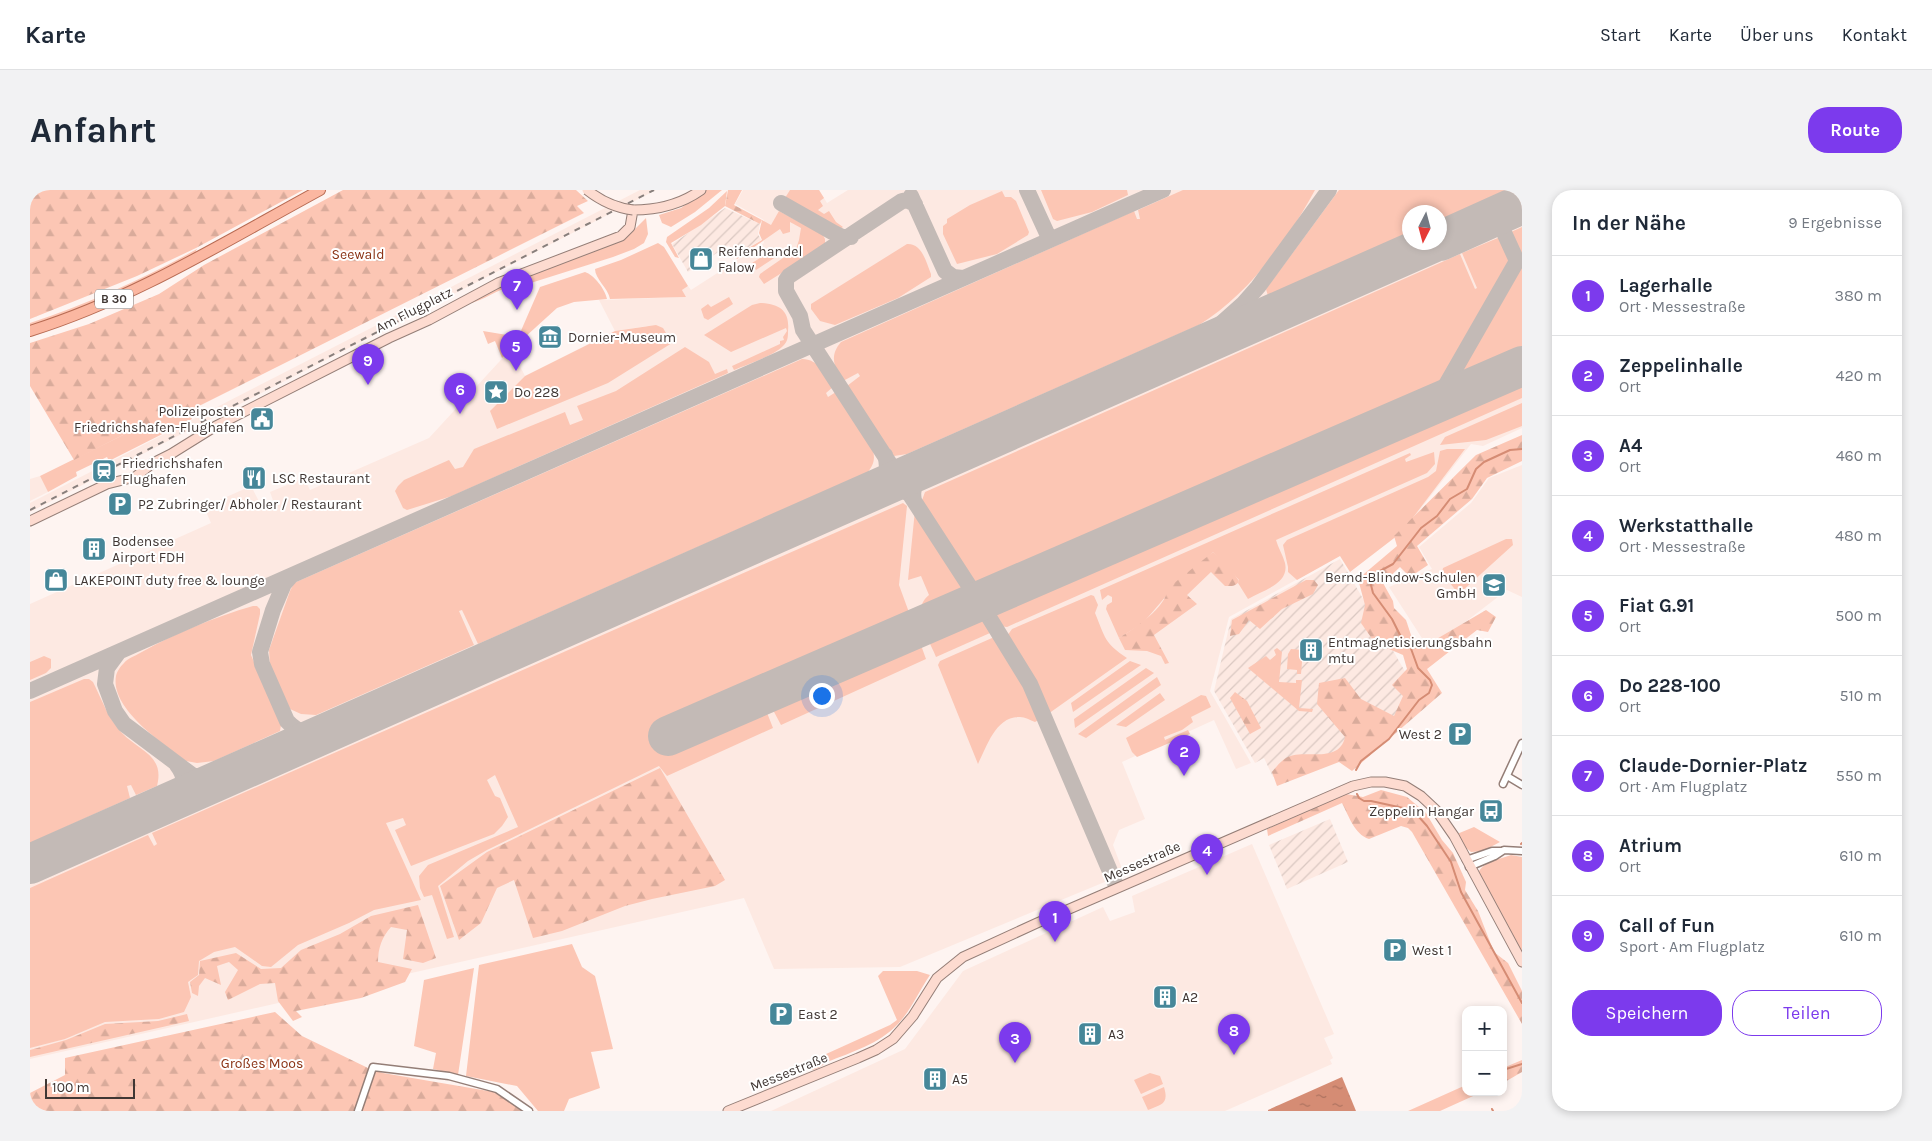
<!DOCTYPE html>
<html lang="de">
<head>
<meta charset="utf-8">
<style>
  :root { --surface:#fff; --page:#f2f2f3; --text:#1f2937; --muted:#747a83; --line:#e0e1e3; --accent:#7c3aed }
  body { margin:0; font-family:Karla,sans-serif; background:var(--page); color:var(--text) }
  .controls { position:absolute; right:15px; bottom:15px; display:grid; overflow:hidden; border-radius:10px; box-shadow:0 2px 8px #0003 }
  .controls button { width:45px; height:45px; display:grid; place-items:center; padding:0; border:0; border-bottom:1px solid var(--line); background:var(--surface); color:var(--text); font:25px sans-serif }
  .compass { position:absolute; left:1372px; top:15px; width:45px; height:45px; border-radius:50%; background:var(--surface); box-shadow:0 2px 8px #0003; rotate:186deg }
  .scale { position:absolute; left:15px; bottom:12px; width:90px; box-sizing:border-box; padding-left:5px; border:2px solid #403734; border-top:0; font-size:14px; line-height:18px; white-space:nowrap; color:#403734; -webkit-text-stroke:4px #fff; paint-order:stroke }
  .you { position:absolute; left:791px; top:505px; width:18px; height:18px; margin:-12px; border:4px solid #fff; border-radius:50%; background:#1a73e8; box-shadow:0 0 0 8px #1a73e833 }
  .badge { display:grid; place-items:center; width:32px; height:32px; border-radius:50%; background:var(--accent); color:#fff; font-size:16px; font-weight:700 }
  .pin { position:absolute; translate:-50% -41px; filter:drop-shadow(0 1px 2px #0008) }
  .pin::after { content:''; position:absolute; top:26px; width:18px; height:15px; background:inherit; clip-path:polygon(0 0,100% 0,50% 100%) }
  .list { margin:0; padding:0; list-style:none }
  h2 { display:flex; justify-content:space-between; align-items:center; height:65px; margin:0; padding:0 20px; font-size:21px }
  h2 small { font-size:16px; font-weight:400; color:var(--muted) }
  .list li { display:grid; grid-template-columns:32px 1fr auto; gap:15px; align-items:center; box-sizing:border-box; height:80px; padding:0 20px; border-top:1px solid var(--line) }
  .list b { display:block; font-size:19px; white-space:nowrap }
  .list p { margin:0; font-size:16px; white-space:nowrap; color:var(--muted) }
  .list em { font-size:16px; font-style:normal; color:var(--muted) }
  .actions { display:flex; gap:10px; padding:15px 20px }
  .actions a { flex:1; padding:11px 0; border:1px solid var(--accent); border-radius:20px; text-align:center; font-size:18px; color:var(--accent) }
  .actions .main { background:var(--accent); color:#fff }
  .map { position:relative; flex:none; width:1492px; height:921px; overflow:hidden; border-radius:20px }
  header { display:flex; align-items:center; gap:30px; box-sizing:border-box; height:70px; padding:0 25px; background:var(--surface); border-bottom:1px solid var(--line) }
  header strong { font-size:24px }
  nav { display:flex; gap:28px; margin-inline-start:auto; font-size:18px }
  .intro { display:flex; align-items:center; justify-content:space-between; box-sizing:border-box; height:120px; padding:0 30px }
  h1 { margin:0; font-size:35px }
  .button { padding:12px 22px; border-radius:20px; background:var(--accent); color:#fff; font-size:18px; font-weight:700 }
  main { display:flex; gap:30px; padding:0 30px }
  aside { flex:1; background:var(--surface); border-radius:20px; box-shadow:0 2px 8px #0003 }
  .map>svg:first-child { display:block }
  .built { fill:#fde9e2; fill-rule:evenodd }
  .industrial { fill:url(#industrial-furrows) }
  .green { fill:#fcc6b4 }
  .forest { fill:url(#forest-firs) }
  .water { fill:url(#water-ripples) }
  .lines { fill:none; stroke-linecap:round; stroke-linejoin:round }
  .stream { stroke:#d58c74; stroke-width:2 }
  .taxiway { stroke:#c3bab6; stroke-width:16 }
  .runway { stroke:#c3bab6; stroke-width:40 }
  .street-casing { stroke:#947e77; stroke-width:9 }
  .secondary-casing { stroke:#947e77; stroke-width:11 }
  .primary-casing { stroke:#b86b53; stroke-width:12 }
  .street { stroke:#fff; stroke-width:6 }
  .secondary { stroke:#fddbd0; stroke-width:9 }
  .primary { stroke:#fbb7a1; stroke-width:10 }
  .rail { stroke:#887f7c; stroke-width:2; stroke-dasharray:6 6; stroke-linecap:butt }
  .secondary-bridge-casing { stroke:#947e77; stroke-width:11; stroke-linecap:butt }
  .secondary-bridge { stroke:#fddbd0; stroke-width:9 }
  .labels { text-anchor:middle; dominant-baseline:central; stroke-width:4; stroke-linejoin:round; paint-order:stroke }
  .shield { fill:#fff; stroke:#797371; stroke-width:1 }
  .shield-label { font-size:12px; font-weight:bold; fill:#403734 }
  .poi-label { font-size:14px; fill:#403734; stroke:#fff; text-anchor:start }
  .park-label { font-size:14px; fill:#8b3315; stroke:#fff }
  .street-label { font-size:14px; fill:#403734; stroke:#fff }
</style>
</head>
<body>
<header>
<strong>Karte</strong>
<nav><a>Start</a><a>Karte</a><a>Über uns</a><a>Kontakt</a></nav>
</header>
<div class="intro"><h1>Anfahrt</h1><a class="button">Route</a></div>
<main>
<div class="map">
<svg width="1492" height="921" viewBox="0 0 1492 921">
  <defs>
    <pattern id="industrial-furrows" width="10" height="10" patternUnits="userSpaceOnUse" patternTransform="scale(1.25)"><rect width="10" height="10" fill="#fde9e2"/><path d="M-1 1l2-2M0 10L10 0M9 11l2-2" fill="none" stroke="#dac8c2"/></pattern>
    <pattern id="forest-firs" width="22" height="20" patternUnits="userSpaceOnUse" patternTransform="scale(1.25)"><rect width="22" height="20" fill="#fcc6b4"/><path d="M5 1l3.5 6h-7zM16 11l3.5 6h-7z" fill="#d9ab9b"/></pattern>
    <pattern id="water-ripples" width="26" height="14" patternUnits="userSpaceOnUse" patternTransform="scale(1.25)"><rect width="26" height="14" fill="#d58c74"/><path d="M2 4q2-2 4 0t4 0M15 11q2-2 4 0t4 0" fill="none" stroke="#ae7360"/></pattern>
  </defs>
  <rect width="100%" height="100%" fill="#fef4f1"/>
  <!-- built -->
  <path class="built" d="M610,0h16l-626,322v-9z
    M713,0h76l8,13 21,-13h674v238l-39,18 -12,-2 -69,89 -61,22 -112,62 -19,74 41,72 -15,6 -22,-49 -92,42 23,57 -26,11 -6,15 11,29 -224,93 -126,2 -30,-71 -714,161v-455l181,-81 -7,-16 47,-21 13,25 11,-5 -5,-14 34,-14 6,12 119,-52 82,-89 14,27 -34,34 157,-84 -33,5 -16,-31 86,-3 -3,-7 6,-4 3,4 73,-47 -3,-13 3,-10 -29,-16zM1380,22h30v30h-30z
    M1492,275v132l-15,-7 -56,43 -24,13 -38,-59 43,-18 -13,-22 52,-44 18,-25z
    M10,286l8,16 -18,9v-22z
    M1222,654l82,190 -10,4 9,20 -3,2 2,4 -107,47h-454l134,-62 58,-78 140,-64 7,14 25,-9 -3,-16z"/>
  <!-- industrial -->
  <path class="industrial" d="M695,18l35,16 -2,10 3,6 -26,15 -6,-10 -41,27 -16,-28z
    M1310,369l74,128 -21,33 -56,37 -64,20 -9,-19 -9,5 -41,-72 17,-72z
    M1300,629l18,43 -61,27 -18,-44z"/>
  <!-- green -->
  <path class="green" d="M676,0h16l-27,22 -24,15 -9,-4 -3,-8 22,-7z
    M760,0h29l5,8 -4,3 3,5 -5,4 6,4 5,-3 7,11 7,5 -3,2 -55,-31z
    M1011,0h86l1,5 -36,17 -35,9 -4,-2z
    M1153,0h132c-27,50 -67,105 -116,135l-292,129 -13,2 -7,-7 -40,-63 13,-10 -2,-3 -15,8c-9,-14 -14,-25 -2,-39l293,-131 3,8h3l-2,-9z
    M1309,0h167l-66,30v-8h-30l-1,21 -141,63 -2,-7z
    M697,1l-2,15 -24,19 -30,18 8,15 -4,-1 -9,-15 1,-5 42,-29z
    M972,1l3,6h6l5,4 13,31 -1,3 -31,19 -40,10 -14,-30v-8l4,-3v-4l23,-14z
    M749,21l44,24 2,4v7l-61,38 -5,-7 1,-3 36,-25 3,-9 2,-12 -11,-6v10l-7,2 -3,-5 -43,30 -2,-3 27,-16 -3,-7 3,-13 9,5z
    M616,28l2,16 -4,9 -10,6 -21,8 -95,30c-17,-2 -31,13 -48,16l38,-21 109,-41 11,-5z
    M1492,37v171l-515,229 -8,-1 -78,-123 4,-11 535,-238 15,35 2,-1 -15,-35 43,-18 8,13 4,-2 -6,-14z
    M628,53l6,4 24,39 -6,4 4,7 -76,2c-2,-11 -15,-20 -15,-30l26,-9z
    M877,54c15,-1 19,18 24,30v3l-33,21 -63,27 -15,-4 -9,-12v-5z
    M748,57l4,6 -26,17 -4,-7z
    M167,59l-2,4 -46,25 -56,26 -63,23v-4c58,-19 113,-44 167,-74z
    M555,82c9,3 20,17 22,27l-33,3 -17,6 -55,50 -7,-17 -7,3 -5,-13 30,5 7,-3 20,-46z
    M699,107l4,7 -25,16 -4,-2 -3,-9 7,-5 3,3z
    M730,113c20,1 30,8 28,28 0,6 0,10 -5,15 -10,10 -35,18 -49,24l-2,-4 48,-22v-3l4,-1 -1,-3 4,-6 -1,-3 -55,24 -27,-17 48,-30z
    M626,135l7,3 9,15 -64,40 -111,46 -7,-18 35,-35 90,-45z
    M655,157l24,15 6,12 12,-5 1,4 -276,123 -45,14 -4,-2 -8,-17 3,-5 6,-6 45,-20 6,9 8,-2 11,-18 91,-37 5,13 13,-5 -6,-14 39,-15z
    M772,169c17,0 23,16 31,28l-7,6 2,4 8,-5 37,58c2,9 1,14 -5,22l-390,172 -16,-34 -3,1 15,34 -158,70 -15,-1 -11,-5 -20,-44 -1,-15 21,-59 4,-8z
    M1492,213v23l-36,14 -46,5 5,-8z
    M157,219l5,10 -83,42 -2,-4 -31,15 1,4 -29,16 -8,-16 87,-43z
    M1417,259h18l-63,83 -52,40 -10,-16 -43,24 -9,-8v-5l-5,-22 4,-5 141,-63 8,-6 4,-20z
    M1404,262l1,12 -8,9 -151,67c2,8 7,15 9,23 5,21 -24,28 -37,36l-10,-16 1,-3 -26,-28 -46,43 -24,28 -24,15 -13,-29 1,-4 5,-3v-5l-4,-2 -6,5 -2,-10 310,-137 1,2 -6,4 1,3z
    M873,313l4,3 -8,79 27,74 -145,66 -17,-32 -4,2 13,33 -106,48 -8,-10 -172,84 -19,11 -30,25 16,51 -7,2 -15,-44 -8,2 -4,-9 -1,-12 9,-11 90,-38 -23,-52 -8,5 8,16 5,2 8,19 -6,9 -8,8 -83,32 -16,-36 11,-5 -3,-7 -17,5 35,77 -47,10 -25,13 -51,22 -27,22 -9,-1 -27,-19 -21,5 -15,9 -1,14 -10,7 3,15 -7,15 -25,7 -54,3 -40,17 -35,9v-160l118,-53 6,11 3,-2 -5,-11z
    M885,320l77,119 -2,4 -54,24c-7,-18 -27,-46 -7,-62l-8,-19 -13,4z
    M1476,349h6l1,6 -52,47h-4l-15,-19 1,-5z
    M1061,405l3,1 4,9 -3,8c10,24 9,30 32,45l-79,56 -14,-31 -27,-47 5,-7z
    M223,416h4l3,3v5l-9,41 30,70 -1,6 -66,30 -17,2 -11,-2c-22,-17 -76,-52 -70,-85 1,-5 5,-10 8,-13 4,-5 11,-7 16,-10 35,-20 75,-36 113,-47z
    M962,448l8,1c16,26 30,52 42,79l-7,4c-5,-2 -10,-5 -15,-5 -24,-1 -33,29 -42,47l-40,-99 2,-4z
    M1247,458l5,4 -3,30 17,1v-3h6l-3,28 14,1 -1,3 -13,-1 -51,-43 18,-12 4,4 6,-5 -2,-5z
    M1261,459l12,1 -2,24h-4v-4l-10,-1 1,-15z
    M14,466l7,3v9l-5,5 -16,7v-18z
    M1100,471l11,4 -68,47 -2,-9z
    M1116,478l8,5 -79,55 -1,-9z
    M1127,487l4,8 -75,53 -8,-4z
    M54,489h5l4,3c9,18 15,36 29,51 17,18 43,22 35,53l-21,9 -5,-10 -4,1 3,12 -100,45v-141z
    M1130,503l5,7 -39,27 -10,-2z
    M1171,505l5,1 5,11 -20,10 2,5 -11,8 -18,7 1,3 23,-10 2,4 -53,23 -5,-5 -6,-14z
    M1444,637l26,15 -17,9 -12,1 -6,-5 -8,-13z
    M1481,665l11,2v99l-44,-83c5,-11 22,-14 33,-18z
    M542,754l10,23 13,9 18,73 -22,3 9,36 -31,11 -5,12h-26l-21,-25 -51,-10 13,-111z
    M444,778l-16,107 -25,-6 3,-16 -22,-7 10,-66z
    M853,781h34l13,4c-11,16 -19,35 -32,49 -19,20 -46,28 -71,38 -6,5 -14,11 -21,6l-2,-4 86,-39 7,-5 -19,-44z
    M1120,883l10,3 3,8 -22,10 -7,-14z
    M1436,895v7h16l-42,19h-32z
    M1134,897c5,17 -2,17 -16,23l-6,-13z"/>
  <!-- forest -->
  <path class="forest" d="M0,0h273l-107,58 -59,28 -107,43z
    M313,0h233l12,11 -11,5 7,7 -383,192 -74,28 -53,27 -44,-74v-43l59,-19 70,-30 45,-29z
    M698,0h14l-8,15 28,15 -2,4 -35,-18z
    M1492,245v26l-35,17 -15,21 -55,47 11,19 -18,12 -10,-10 -17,16 10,18 1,7 12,12 5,15 12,12 63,-37 10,7 -8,15 -11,-2 -50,39 15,24 -90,78 -13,-9 -62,24 -5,-14c4,-5 9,-11 14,-14 17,-10 53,7 59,-21l-28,-33 2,-21 26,-5 16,21 33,17 9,-20 -11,-11 15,-16 -4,-14 -28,-12 -14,-20 4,-18 -7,-26 39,-33 -3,-10 82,-81z
    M1183,362l15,13 11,16c-3,6 -9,5 -14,5l-14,-14 -24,23 10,9 -43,31 15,28 -4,1 -4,-8 -14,-5 -22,-1 -6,-12c16,-10 47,-30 49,-50z
    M1276,390h8l4,5 -5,9 -31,15 -22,20 -11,-9 -10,14 -9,2 2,-16z
    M1205,502l12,9 14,27 -11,6 -20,-36z
    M630,578l65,112 -10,6 -63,13 -27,7 -63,25 -29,7 -19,-58 -17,8 -16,35 -22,17 -19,-54 47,-34z
    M1351,600l26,7 19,16 16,27 11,13 13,29 -1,8 13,21 16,41 14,11 14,28v33l-110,-192 -4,-4 -7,-2 -32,13c-15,-5 -20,-23 -27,-36l-74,33 -1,-7 79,-35 17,3z
    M388,715l18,53 -13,5 -20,-4 4,-29 -16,-3c-9,10 -13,21 -13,35l34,7 -7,13 -44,16 -65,13 6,6 -9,4 -15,-20 -3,-18 -15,1 -32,16 -3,-8 13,-22 -9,-8 -12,4 4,19 -16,-7 -6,8 -1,10 -6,-3 -2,-11 9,-7 1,-14 36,-8 25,16 20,-1 20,-18 39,-16 31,-18z
    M245,822l27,24 66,32 15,5 111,19 28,19h-492v-18l35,-18v-17z
    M157,824l2,7 -159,36v-7l36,-10 39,-16 53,-3z
    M1492,870v12l-19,11v-15z"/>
  <!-- water -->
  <path class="water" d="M1312,887l14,34h-88v-1z"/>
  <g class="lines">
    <!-- stream -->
    <path class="stream" d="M1326,580l5,-9 28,-22 30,-39 10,-7 3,-8 -2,-5 -12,-12 -8,-22 -8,-7 -10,-20 -19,-26 -3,-12 10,-10 13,-7 28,-36 16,-12 13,-17 17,-10 9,-20 8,-7 26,-12 12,-1
      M1327,604l2,4 5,3h7l32,7 16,9 8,9 24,36 10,30 61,111
      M1491,654l1,-1
      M1473,880l19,-6
      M1462,919l1,2"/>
    <!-- taxiway -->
    <path class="taxiway" d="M997,0l23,50
      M881,6l34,75 8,6 10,1
      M751,13l53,30 8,4h9
      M885,14l-8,-4 -5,1 -113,75 -3,4v11l14,25 3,14 176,271 51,83 85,199
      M1136,172l40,-25 37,-33 15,-17 71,-97
      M1405,214l82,-143 -21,-46
      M855,265c5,16 0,27 -13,37 16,-6 24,-6 39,3
      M884,311c-3,-15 3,-24 14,-34
      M261,386l-7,8 -11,26 -13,42 2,12 25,57c12,13 25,16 42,11
      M88,463l-11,15 -2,16 10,27 9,13 68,51 17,5 17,-2
      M0,501l1133,-501
      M144,611c12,-11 13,-23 3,-36"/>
    <!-- runway -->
    <path class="runway" d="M1410,51l82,-37
      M638,546l854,-370
      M0,674l1405,-622"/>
    <defs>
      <path id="street" d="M1477,586l15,9
        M1473,594l19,-41
        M1436,670l26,-9h9
        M1439,677l26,-11 9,-6 18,1
        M328,921l15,-44 76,9 48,13 32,22"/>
      <path id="secondary" d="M77,294l28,-7 18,-14 18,-9 45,-28 173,-88 40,-18 69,-37 123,-47 9,-9 3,-17c25,0 47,-5 68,-20
        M0,331l81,-39
        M698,921l130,-53 18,-8 17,-11 20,-23 24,-38 26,-21 74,-34 316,-137 18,-4h14l20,4 16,10 15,14 18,26 68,126"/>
      <path id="primary" d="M0,141c103,-32 196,-90 290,-141"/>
    </defs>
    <!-- street casing -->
    <use href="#street" class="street-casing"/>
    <!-- secondary casing -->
    <use href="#secondary" class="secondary-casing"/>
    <!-- primary casing -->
    <use href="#primary" class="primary-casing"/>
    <!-- street -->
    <use href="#street" class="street"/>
    <!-- secondary -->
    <use href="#secondary" class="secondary"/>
    <!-- primary -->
    <use href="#primary" class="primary"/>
    <!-- rail -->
    <path class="rail" d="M0,320l624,-320"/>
    <defs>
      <path id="secondary-bridge" d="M557,0c14,11 29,18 46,20"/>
    </defs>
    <!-- secondary-bridge casing -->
    <use href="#secondary-bridge" class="secondary-bridge-casing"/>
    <!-- secondary-bridge -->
    <use href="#secondary-bridge" class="secondary-bridge"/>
  </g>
  <!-- icons -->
  <defs>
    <symbol id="shop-square" viewBox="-11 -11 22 22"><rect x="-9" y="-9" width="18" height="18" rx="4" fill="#468799" stroke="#fff"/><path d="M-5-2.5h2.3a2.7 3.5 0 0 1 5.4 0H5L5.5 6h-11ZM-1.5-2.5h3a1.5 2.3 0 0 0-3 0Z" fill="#fff"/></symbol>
    <symbol id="museum-square" viewBox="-11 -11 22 22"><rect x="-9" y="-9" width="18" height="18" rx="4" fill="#468799" stroke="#fff"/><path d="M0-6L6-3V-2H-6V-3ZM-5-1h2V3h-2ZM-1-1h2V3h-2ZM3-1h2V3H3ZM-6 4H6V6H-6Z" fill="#fff"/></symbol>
    <symbol id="sight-square" viewBox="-11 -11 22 22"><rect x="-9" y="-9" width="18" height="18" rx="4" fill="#468799" stroke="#fff"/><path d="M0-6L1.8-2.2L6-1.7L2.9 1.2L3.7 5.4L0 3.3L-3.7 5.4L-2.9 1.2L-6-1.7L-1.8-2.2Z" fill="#fff"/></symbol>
    <symbol id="civic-square" viewBox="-11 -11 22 22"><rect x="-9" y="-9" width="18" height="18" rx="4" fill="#468799" stroke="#fff"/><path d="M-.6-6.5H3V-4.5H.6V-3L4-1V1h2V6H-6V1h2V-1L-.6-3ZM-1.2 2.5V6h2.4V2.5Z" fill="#fff"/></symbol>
    <symbol id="station-square" viewBox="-11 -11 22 22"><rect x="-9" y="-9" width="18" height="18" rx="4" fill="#468799" stroke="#fff"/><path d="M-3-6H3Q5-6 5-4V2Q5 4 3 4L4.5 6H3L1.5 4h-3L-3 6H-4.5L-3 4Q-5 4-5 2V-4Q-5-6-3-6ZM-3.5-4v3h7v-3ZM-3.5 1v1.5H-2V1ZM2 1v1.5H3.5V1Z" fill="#fff"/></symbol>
    <symbol id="restaurant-square" viewBox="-11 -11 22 22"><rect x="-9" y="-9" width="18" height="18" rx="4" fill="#468799" stroke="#fff"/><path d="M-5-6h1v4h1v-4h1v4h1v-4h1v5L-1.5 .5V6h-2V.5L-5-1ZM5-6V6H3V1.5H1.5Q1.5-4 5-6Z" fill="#fff"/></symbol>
    <symbol id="parking-square" viewBox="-11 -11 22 22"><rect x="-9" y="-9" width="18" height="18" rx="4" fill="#468799" stroke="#fff"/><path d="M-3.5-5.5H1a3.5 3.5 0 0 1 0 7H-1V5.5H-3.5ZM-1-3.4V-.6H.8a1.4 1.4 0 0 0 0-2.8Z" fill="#fff"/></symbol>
    <symbol id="building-square" viewBox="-11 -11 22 22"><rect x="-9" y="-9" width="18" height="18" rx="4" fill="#468799" stroke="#fff"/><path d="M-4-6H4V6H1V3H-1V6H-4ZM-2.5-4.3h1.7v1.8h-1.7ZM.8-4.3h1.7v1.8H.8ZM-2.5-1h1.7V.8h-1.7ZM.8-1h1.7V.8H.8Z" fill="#fff"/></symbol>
    <symbol id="university-square" viewBox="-11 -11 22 22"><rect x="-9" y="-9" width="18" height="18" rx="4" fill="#468799" stroke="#fff"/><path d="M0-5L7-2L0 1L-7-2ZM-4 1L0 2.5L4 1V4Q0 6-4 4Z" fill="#fff"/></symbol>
    <symbol id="bus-square" viewBox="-11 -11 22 22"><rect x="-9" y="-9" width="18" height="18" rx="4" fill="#468799" stroke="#fff"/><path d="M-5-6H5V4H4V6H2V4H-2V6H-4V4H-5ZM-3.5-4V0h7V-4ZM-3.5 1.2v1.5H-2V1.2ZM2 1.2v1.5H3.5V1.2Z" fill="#fff"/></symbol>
  </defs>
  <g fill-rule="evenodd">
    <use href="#shop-square" x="657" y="55" width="28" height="28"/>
    <use href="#museum-square" x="506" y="133" width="28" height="28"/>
    <use href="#sight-square" x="452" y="188" width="28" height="28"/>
    <use href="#civic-square" x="218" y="215" width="28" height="28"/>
    <use href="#station-square" x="60" y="267" width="28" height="28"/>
    <use href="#restaurant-square" x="210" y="274" width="28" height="28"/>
    <use href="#parking-square" x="76" y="300" width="28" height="28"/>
    <use href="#building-square" x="50" y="345" width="28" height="28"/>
    <use href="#shop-square" x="12" y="376" width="28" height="28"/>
    <use href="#university-square" x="1450" y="381" width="28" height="28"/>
    <use href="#building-square" x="1267" y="446" width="28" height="28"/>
    <use href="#parking-square" x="1416" y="530" width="28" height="28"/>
    <use href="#bus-square" x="1447" y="607" width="28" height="28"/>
    <use href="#parking-square" x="1351" y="746" width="28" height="28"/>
    <use href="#building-square" x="1121" y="793" width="28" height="28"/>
    <use href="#parking-square" x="737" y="810" width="28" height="28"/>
    <use href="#building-square" x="1046" y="830" width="28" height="28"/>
    <use href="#building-square" x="891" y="875" width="28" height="28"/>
  </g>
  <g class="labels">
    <!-- shield labels -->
    <rect class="shield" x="65" y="99.5" width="38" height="19" rx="4"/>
    <g class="shield-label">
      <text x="84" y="109">B 30</text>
    </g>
    <!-- poi labels -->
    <g class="poi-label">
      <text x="688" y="61">Reifenhandel<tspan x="688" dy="16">Falow</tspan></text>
      <text x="538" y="147">Dornier-Museum</text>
      <text x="484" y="202">Do 228</text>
      <text x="214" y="221" text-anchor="end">Polizeiposten<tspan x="214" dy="16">Friedrichshafen-Flughafen</tspan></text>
      <text x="92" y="273">Friedrichshafen<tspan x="92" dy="16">Flughafen</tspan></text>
      <text x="242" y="288">LSC Restaurant</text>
      <text x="108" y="314">P2 Zubringer/ Abholer / Restaurant</text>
      <text x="82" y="351">Bodensee<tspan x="82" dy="16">Airport FDH</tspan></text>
      <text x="1446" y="387" text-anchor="end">Bernd-Blindow-Schulen<tspan x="1446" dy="16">GmbH</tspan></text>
      <text x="44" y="390">LAKEPOINT duty free &amp; lounge</text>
      <text x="1298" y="452">Entmagnetisierungsbahn<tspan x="1298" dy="16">mtu</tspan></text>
      <text x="1412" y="544" text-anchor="end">West 2</text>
      <text x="1444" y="621" text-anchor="end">Zeppelin Hangar</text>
      <text x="1382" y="760">West 1</text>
      <text x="1152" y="807">A2</text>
      <text x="768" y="824">East 2</text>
      <text x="1078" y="844">A3</text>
      <text x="922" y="889">A5</text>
    </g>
    <!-- park labels -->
    <g class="park-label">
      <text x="328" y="64">Seewald</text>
      <text x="232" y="873">Großes Moos</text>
    </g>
    <!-- street labels -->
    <g class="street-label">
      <text transform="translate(384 120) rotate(-27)">Am Flugplatz</text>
      <text transform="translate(1112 672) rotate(-24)">Messestraße</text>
      <text transform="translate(759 882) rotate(-22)">Messestraße</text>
    </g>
  </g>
</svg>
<div class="controls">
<button>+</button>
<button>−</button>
</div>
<svg class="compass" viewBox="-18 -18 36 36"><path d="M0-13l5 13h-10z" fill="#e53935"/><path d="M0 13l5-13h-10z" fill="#747a83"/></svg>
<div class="scale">100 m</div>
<div class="you"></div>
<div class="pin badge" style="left:1025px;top:752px">1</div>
<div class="pin badge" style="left:1154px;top:586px">2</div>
<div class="pin badge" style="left:985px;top:873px">3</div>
<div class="pin badge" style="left:1177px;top:685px">4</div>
<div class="pin badge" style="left:486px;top:181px">5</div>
<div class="pin badge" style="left:430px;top:224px">6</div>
<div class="pin badge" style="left:487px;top:120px">7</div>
<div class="pin badge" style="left:1204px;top:865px">8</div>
<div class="pin badge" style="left:338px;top:195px">9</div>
</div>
<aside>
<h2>In der Nähe<small>9 Ergebnisse</small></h2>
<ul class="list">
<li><span class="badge">1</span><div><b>Lagerhalle</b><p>Ort · Messestraße</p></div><em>380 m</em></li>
<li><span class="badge">2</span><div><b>Zeppelinhalle</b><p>Ort</p></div><em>420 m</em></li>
<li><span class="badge">3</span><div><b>A4</b><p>Ort</p></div><em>460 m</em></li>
<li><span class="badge">4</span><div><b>Werkstatthalle</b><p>Ort · Messestraße</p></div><em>480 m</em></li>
<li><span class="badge">5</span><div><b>Fiat G.91</b><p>Ort</p></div><em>500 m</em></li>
<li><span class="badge">6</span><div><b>Do 228-100</b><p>Ort</p></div><em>510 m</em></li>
<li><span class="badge">7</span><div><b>Claude-Dornier-Platz</b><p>Ort · Am Flugplatz</p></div><em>550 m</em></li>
<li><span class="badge">8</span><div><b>Atrium</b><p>Ort</p></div><em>610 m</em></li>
<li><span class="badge">9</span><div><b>Call of Fun</b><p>Sport · Am Flugplatz</p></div><em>610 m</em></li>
</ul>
<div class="actions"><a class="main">Speichern</a><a>Teilen</a></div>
</aside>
</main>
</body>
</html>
